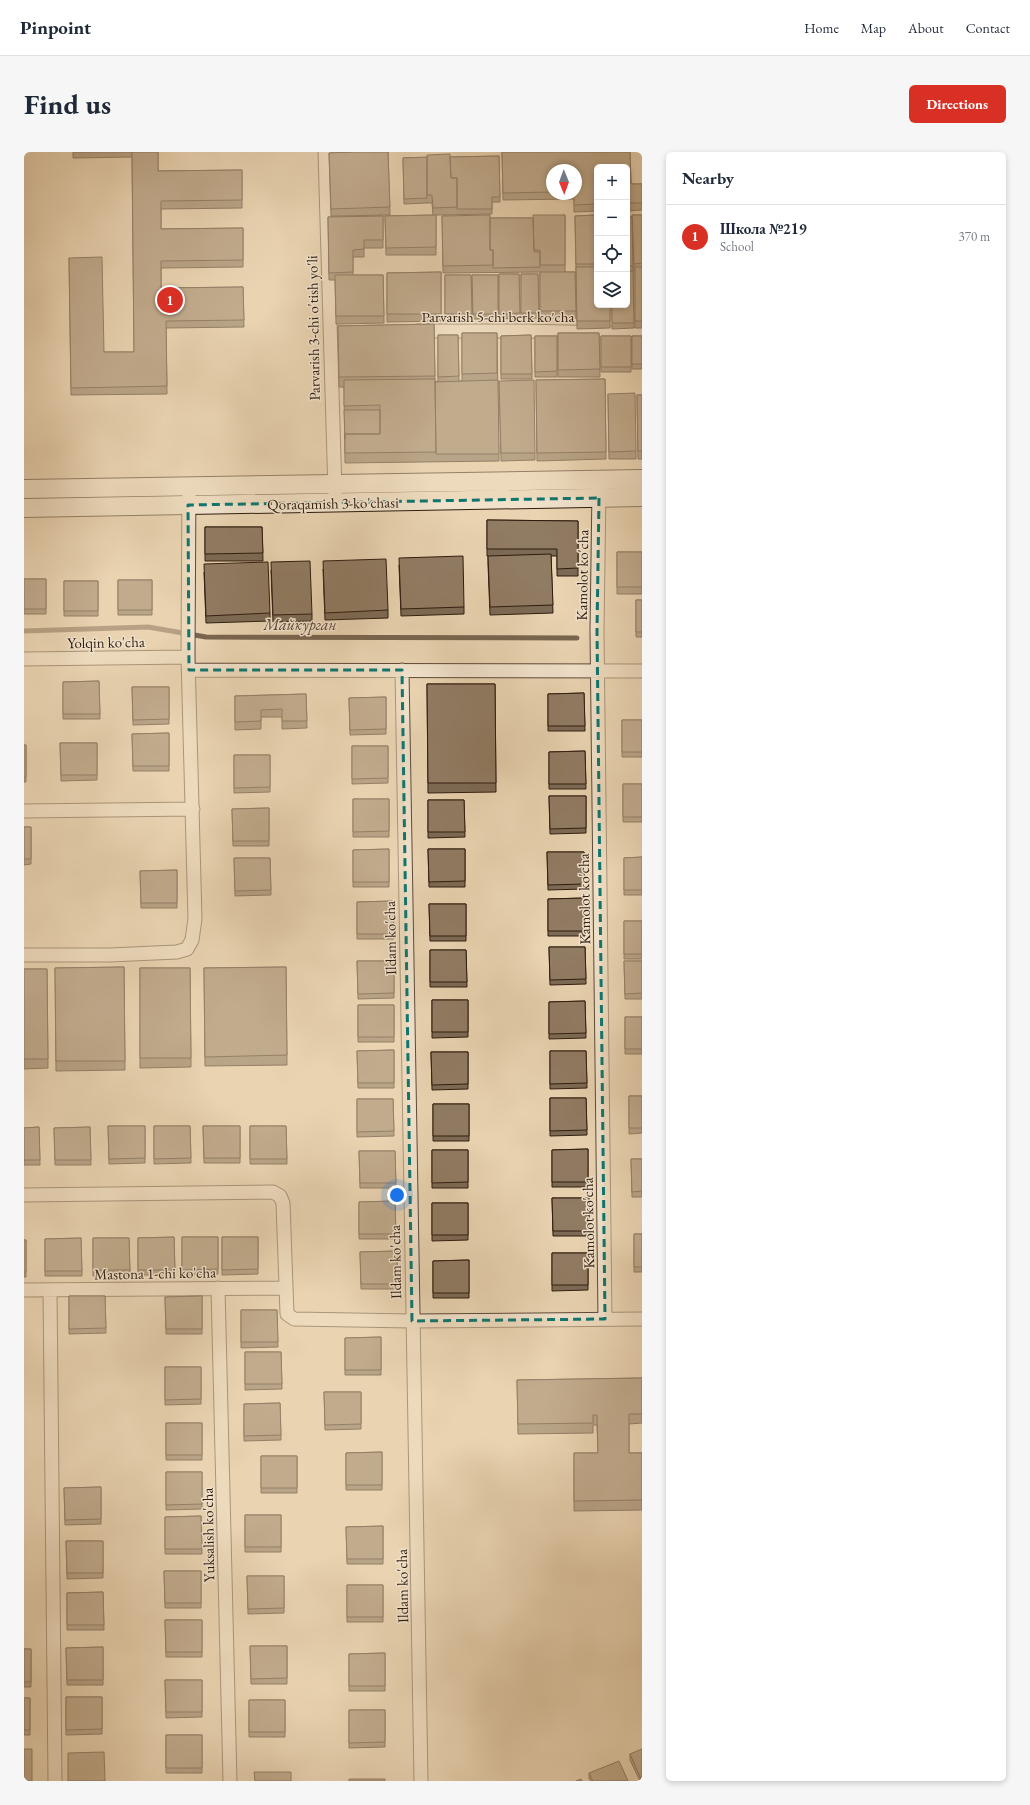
<!DOCTYPE html>
<html lang="en">
<head>
<meta charset="utf-8">
<style>
  :root { --surface:#fff; --page:#f6f6f7; --text:#1f2937; --muted:#747a83; --line:#e0e1e3; --accent:#d93025 }
  body { margin:0; font-family:"EB Garamond",serif; background:var(--page); color:var(--text) }
  .controls { position:absolute; right:12px; top:12px; display:grid; overflow:hidden; border-radius:6px; box-shadow:0 2px 6px #0003 }
  .controls button { width:36px; height:36px; display:grid; place-items:center; padding:0; border:0; border-bottom:1px solid var(--line); background:var(--surface); color:var(--text); font:20px sans-serif }
  .compass { position:absolute; left:522px; top:12px; width:36px; height:36px; border-radius:50%; background:var(--surface); box-shadow:0 2px 6px #0003; rotate:179deg }
  .you { position:absolute; left:373px; top:1043px; width:14px; height:14px; margin:-10px; border:3px solid #fff; border-radius:50%; background:#1a73e8; box-shadow:0 0 0 6px #1a73e833 }
  .badge { display:grid; place-items:center; width:26px; height:26px; border-radius:50%; background:var(--accent); color:#fff; font-size:13px; font-weight:700 }
  .pin { position:absolute; translate:-50% -50%; border:2px solid #fff; box-shadow:0 1px 4px #0006 }
  .list { margin:0; padding:0; list-style:none }
  h2 { display:flex; justify-content:space-between; align-items:center; height:52px; margin:0; padding:0 16px; font-size:17px }
  h2 small { font-size:13px; font-weight:400; color:var(--muted) }
  .list li { display:grid; grid-template-columns:26px 1fr auto; gap:12px; align-items:center; box-sizing:border-box; height:64px; padding:0 16px; border-top:1px solid var(--line) }
  .list b { display:block; font-size:15px; white-space:nowrap }
  .list p { margin:0; font-size:13px; white-space:nowrap; color:var(--muted) }
  .list em { font-size:13px; font-style:normal; color:var(--muted) }
  .icon { flex:none; width:22px; height:22px; fill:none; stroke:currentColor; stroke-width:2; stroke-linecap:round; stroke-linejoin:round }
  .map { position:relative; flex:none; width:618px; height:1629px; overflow:hidden; border-radius:6px }
  header { display:flex; align-items:center; gap:24px; box-sizing:border-box; height:56px; padding:0 20px; background:var(--surface); border-bottom:1px solid var(--line) }
  header strong { font-size:19px }
  nav { display:flex; gap:22px; margin-inline-start:auto; font-size:14px }
  .intro { display:flex; align-items:center; justify-content:space-between; box-sizing:border-box; height:96px; padding:0 24px }
  h1 { margin:0; font-size:28px }
  .button { padding:10px 18px; border-radius:6px; background:var(--accent); color:#fff; font-size:14px; font-weight:700 }
  main { display:flex; gap:24px; padding:0 24px }
  aside { flex:1; background:var(--surface); border-radius:6px; box-shadow:0 2px 6px #0003 }
  .map>svg:first-child { display:block }
  .lines { fill:none; stroke-linecap:round; stroke-linejoin:round }
  .stream { stroke:#79654f; stroke-width:5 }
  .minor-casing { stroke:#5e4a38; stroke-width:15 }
  .secondary-casing { stroke:#2f1c0f; stroke-width:20 }
  .minor { stroke:#f1e2cc; stroke-width:13 }
  .secondary { stroke:#f1e2cc; stroke-width:18 }
  .wall { fill:#7c6a55; stroke:#2f1c0f; fill-rule:evenodd }
  .building { fill:#907b63; stroke:#2f1c0f }
  .marked { fill:none; stroke:#0f766e; stroke-width:3; stroke-dasharray:8 5; stroke-linejoin:round }
  .labels { text-anchor:middle; dominant-baseline:central; stroke-width:3; stroke-linejoin:round; paint-order:stroke }
  .street-label { font-size:15px; fill:#2f1c0f; stroke:#f1e2cc }
  .water-label { font-size:16px; font-style:italic; fill:#5a4634; stroke:#f1e2cc }
</style>
</head>
<body>
<header>
<strong>Pinpoint</strong>
<nav><a>Home</a><a>Map</a><a>About</a><a>Contact</a></nav>
</header>
<div class="intro"><h1>Find us</h1><a class="button">Directions</a></div>
<main>
<div class="map">
<svg width="618" height="1629" viewBox="0 0 618 1629">
  <rect width="100%" height="100%" fill="#e9d3b1"/>
  <filter id="stains"><feTurbulence type="fractalNoise" baseFrequency=".005" numOctaves="4"/><feColorMatrix values="0 0 0 0 .2 0 0 0 0 .09 0 0 0 0 .02 0 0 0 .5 -.17"/></filter>
  <radialGradient id="worn" r=".72"><stop offset=".6" stop-color="#630" stop-opacity="0"/><stop offset="1" stop-color="#630" stop-opacity=".3"/></radialGradient>
  <g class="lines">
    <!-- stream -->
    <path class="stream" d="M0,479l124,-4 58,10 371,1"/>
    <defs>
      <path id="minor" d="M301,0l10,341
        M394,179h109l115,3
        M575,337l-2,142 8,688
        M0,507l164,-2
        M165,518l453,1
        M378,518l19,1111
        M0,659l169,-2
        M0,803h86l67,-3 10,-3 5,-9 3,-21 -7,-262 1,-172
        M0,1043l249,-3 7,4 3,7 4,111 7,5 118,2 230,-2
        M194,1136l12,493
        M0,1138l262,-2
        M26,1138l5,491"/>
      <path id="secondary" d="M0,337l618,-10
        M0,356l618,-11"/>
    </defs>
    <!-- minor casing -->
    <use href="#minor" class="minor-casing"/>
    <!-- secondary casing -->
    <use href="#secondary" class="secondary-casing"/>
    <!-- minor -->
    <use href="#minor" class="minor"/>
    <!-- secondary -->
    <use href="#secondary" class="secondary"/>
  </g>
  <!-- wall -->
  <path class="wall" d="M49,0h85v19l84,-1v38l-81,1v20l82,-1v39l-82,1v20l82,-1 1,40 -78,1 1,66 -96,1 -2,-137 35,94h30l-2,-195 -59,1z
    M364,0l2,63 -59,1 -2,-63z
    M478,0h128l1,32h11v26l-15,1v-44h-30v44l-23,1v-13l-71,1zM528,18h24v24h-24z
    M475,4l1,46h-8v12l-56,1v40h-50l-1,-39 48,-1 -1,-12h-5v-1v1l-23,1 -1,-46z
    M541,63v57h10l1,46h-36v-46l-97,1 -1,-57 48,2h43z
    M573,63v90h13v23l-33,1 -2,-113z
    M608,63h10v113h-7v-57h-1z
    M359,64v32h-19v9h-11v18h30l1,48 -48,1 -1,-44h-6l-1,-63z
    M603,65h5l1,54 1,57 -22,1v-24h15z
    M417,120v49l-54,1v-49z
    M475,122h20l1,44 -21,1z
    M497,122h17l1,44h-18z
    M421,123h26l1,44 -27,1z
    M448,123h26v44h-25z
    M410,172l1,58 3,-1v-46h20l1,46h3v-48h35l2,128 -154,2 -1,-76h-5l-1,-61z
    M534,181h41l1,44h-42z
    M507,183l1,44h-31v-43z
    M511,184h22v41h-22z
    M577,184h30v36h-30z
    M608,184h10v33h-10z
    M581,227l1,80 -69,2 -1,-81z
    M475,229l36,72v7l-34,1z
    M584,242l28,57v8h-27z
    M613,243h5v64h-4z
    M463,368l91,1v55h-21v-20h-6l2,57 -63,2 -2,-51v-8h-1z
    M181,375h57l1,34h-58z
    M593,400h25v42h-25z
    M375,413l65,42v7l-63,2z
    M299,417l65,41v8l-63,2z
    M247,418l41,44v7l-39,1z
    M180,420l66,41v8l-64,2z
    M0,427h22v35h-22z
    M94,428h34v35h-34z
    M40,429h34v35h-34z
    M612,448h6v37h-6z
    M75,529l1,38h-37v-37z
    M403,532h68l1,108 -68,1z
    M108,535h37v37l-36,1z
    M560,541l1,38h-37v-37z
    M282,542l1,34 -25,1v-12h-21v12l-26,1v-34z
    M362,545v37l-36,1 -1,-37z
    M598,568h20v37h-20z
    M145,581v38h-36l-1,-37z
    M36,591h37v37l-36,1z
    M0,593h2v37h-2z
    M328,594h36v37l-36,1z
    M561,599l1,38h-37v-37z
    M210,603h36v37l-36,1z
    M599,632h19v38h-19z
    M525,644h37v37l-36,1z
    M329,647h36v38h-36z
    M404,648h36l1,37 -37,1z
    M245,656v38h-36l-1,-37z
    M0,675h7v37l-7,1z
    M365,697v38h-36v-37z
    M404,697h37v38h-36z
    M523,700h37v37l-36,1z
    M618,705v38h-18v-37z
    M210,706h36l1,37 -36,1z
    M153,718v38h-36l-1,-37z
    M560,746l1,38h-37v-37z
    M369,749l1,38h-37v-37z
    M405,752h37v37h-36z
    M600,769h18v38h-18z
    M525,795h36l1,37 -36,1z
    M406,798h36l1,37h-37z
    M333,809h37v37l-36,1z
    M600,809h18v38h-17z
    M100,815l1,103 -69,1 -1,-103z
    M262,815l1,98 -82,1 -1,-98z
    M116,816h50l1,99 -51,1z
    M0,817h23l1,99 -24,1z
    M408,848h36v37l-36,1z
    M561,849l1,37 -37,1v-37z
    M334,853h36v37h-36z
    M601,865h17v37h-17z
    M370,898v38h-36l-1,-37z
    M526,899h36l1,37 -37,1z
    M407,900h37v37l-36,1z
    M605,944h13v37l-13,1z
    M526,946h36l1,37 -37,1z
    M333,947h36l1,37 -37,1z
    M409,952h36v37h-36z
    M84,974h37v37l-36,1z
    M130,974h36l1,37 -37,1z
    M179,974h37v37h-36z
    M226,974h36l1,38h-37z
    M15,975l1,38h-16v-37z
    M66,975l1,38h-36l-1,-37z
    M564,997v38h-36v-37z
    M408,998h36v38h-36z
    M335,999h36l1,37h-36z
    M607,1007h11v38h-10z
    M528,1046h37v38h-36z
    M371,1049l1,38h-37v-37z
    M408,1051h36v37l-36,1z
    M610,1082h8v38h-8z
    M150,1085l1,38h-37v-37z
    M158,1085h36v37l-36,1z
    M198,1085h36v37l-36,1z
    M57,1086l1,38h-37v-37z
    M69,1086h36l1,37 -37,1z
    M0,1088h2v37h-2z
    M373,1099v38h-36l-1,-37z
    M528,1101h36v37l-36,1z
    M445,1108v38h-36v-37z
    M45,1144h36l1,37 -37,1z
    M178,1144v38h-36l-1,-37z
    M217,1158h36l1,37 -37,1z
    M357,1185v38h-36v-37z
    M221,1200h36l1,37 -37,1z
    M141,1215h36v37l-36,1z
    M618,1226v45l-13,1v29h13v57l-68,1v-58h24l-1,-28h-4v8l-75,1 -1,-54z
    M300,1240h37v37l-36,1z
    M256,1251l1,37 -37,1v-37z
    M142,1271h36v37h-36z
    M358,1300v38h-36v-37z
    M237,1304h36v37h-36z
    M142,1320h36v37l-36,1z
    M77,1335v37l-36,1 -1,-37z
    M221,1363h36v37h-36z
    M177,1364l1,38h-37v-37z
    M359,1374v38h-36l-1,-37z
    M42,1389h37v37l-36,1z
    M140,1419h37v37h-36z
    M223,1424h37v37l-36,1z
    M323,1433h36v37h-36z
    M79,1440l1,38h-37v-37z
    M141,1468h37v37h-36z
    M226,1494h37v38h-36z
    M79,1495v38h-36l-1,-37z
    M0,1497h7v38h-7z
    M361,1501v38h-36v-37z
    M141,1528h37v37l-36,1z
    M42,1545h36v37l-36,1z
    M0,1546h6v37h-6z
    M225,1548h36v37h-36z
    M325,1558h36v37l-36,1z
    M142,1583h36v38h-36z
    M606,1602l12,27h-2l-10,-21z
    M565,1621l39,8h-37l-2,-2z"/>
  <!-- building -->
  <path class="building" d="M108,0h26v19l84,-1v30l-81,1v28l82,-1v32l-82,1v27l82,-1 1,33 -78,1 1,65 -96,2 -2,-130 33,-1 2,95h30z
    M332,0h32l2,55 -59,2 -2,-56z
    M478,0h128l1,32h11v19h-15v-36h-30v37l-23,1v-11h2v-24h-24v22l-49,1z
    M426,2l1,24h6v29l-24,1 -1,-13h-5v-40z
    M475,4l1,41h-8v12h-35v-31h-6l-1,-21z
    M403,5v41l-23,1 -1,-41z
    M412,63v32l-50,1 -1,-32z
    M466,63v35h3v15l-50,1 -1,-50z
    M509,63h32v50h-25v-15h-6z
    M573,63v49h-21l-1,-48z
    M608,63h10v48l-8,1z
    M359,64v24h-19v9l-11,1v22l-24,1 -1,-56z
    M603,65h5l1,49h-6z
    M466,66h43l1,34h6v15l-47,1v-18h-3z
    M552,115h21v38h13v16h-33z
    M611,115h7v54h-7z
    M603,119h6l1,52h-22v-18h15z
    M417,120v42h-54v-41z
    M516,120h35l1,39h-36z
    M475,122h20l1,39 -21,1z
    M497,122h17l1,39h-18z
    M311,123h48l1,41h-48z
    M421,123h26l1,39h-27z
    M448,123h26v39h-25z
    M410,172l1,52 -96,1 -1,-51z
    M438,181h35v40l-35,1z
    M534,181h41l1,36 -42,1z
    M414,183h20l1,41 -21,1z
    M507,183l1,39h-31v-38z
    M511,184h22v35l-22,1z
    M577,184h30v31h-30z
    M608,184h10v28h-10z
    M411,227l1,73 -91,1v-19h35v-29l-36,1v-26z
    M581,227l1,73 -69,1 -1,-73z
    M474,228l1,74h-63l-1,-72z
    M510,228l1,73h-34l-2,-72z
    M611,241l1,58 -27,1 -1,-58z
    M613,243h5v56h-4z
    M320,258h36v24h-35v5z
    M463,368l91,1v47l-21,1v-20h-70z
    M181,375h57l1,26 -58,1z
    M593,400h25v35h-25z
    M527,402l2,51 -63,2 -2,-51z
    M439,404l1,51 -63,2 -2,-51z
    M362,407l2,51 -63,3 -2,-52z
    M286,409l2,53 -39,1 -2,-53z
    M244,410l2,51 -64,3 -2,-52z
    M0,427h22v30h-22z
    M94,428h34v30h-34z
    M40,429h34v30h-34z
    M612,448h6v32h-6z
    M75,529l1,33h-37v-32z
    M403,532h68l1,99h-68z
    M108,535h37v32l-36,1z
    M560,541l1,33h-37v-32z
    M282,542l1,27h-25v-12l-21,1v11l-26,1v-26z
    M362,545v32l-36,1 -1,-32z
    M598,568h20v32h-20z
    M145,581v33h-36l-1,-32z
    M36,591h37v32h-36z
    M0,593h2v32h-2z
    M328,594h36v32l-36,1z
    M561,599l1,33h-37v-32z
    M210,603h36v32l-36,1z
    M599,632h19v33h-19z
    M525,644h37v32l-36,1z
    M329,647h36v32l-36,1z
    M404,648h36l1,32h-37z
    M245,656v33h-36l-1,-32z
    M0,675h7v32h-7z
    M365,697v33h-36v-32z
    M404,697h37v32l-36,1z
    M523,700h37v32l-36,1z
    M618,705v33h-18v-32z
    M210,706h36l1,32 -36,1z
    M153,718v33h-36l-1,-32z
    M560,746l1,33h-37v-32z
    M369,749l1,33h-37v-32z
    M405,752h37v32h-36z
    M600,769h18v33h-18z
    M525,795h36l1,32 -36,1z
    M406,798h36l1,32h-37z
    M333,809h37v32l-36,1z
    M600,809h18v32l-17,1z
    M100,815l1,94h-69l-1,-93z
    M262,815l1,88 -82,2 -1,-89z
    M116,816h50l1,90h-51z
    M0,817h23l1,90h-24z
    M408,848h36v32h-36z
    M561,849l1,32 -37,1v-32z
    M334,853h36v32h-36z
    M601,865h17v32h-17z
    M370,898v33h-36l-1,-32z
    M526,899h36l1,32 -37,1z
    M407,900h37v32l-36,1z
    M605,944h13v32h-13z
    M526,946h36l1,32 -37,1z
    M333,947h36l1,32 -37,1z
    M409,952h36v32h-36z
    M84,974h37v32l-36,1z
    M130,974h36l1,32 -37,1z
    M179,974h37v32h-36z
    M226,974h36l1,33h-37z
    M15,975l1,33h-16v-32z
    M66,975l1,33h-36l-1,-32z
    M564,997v33h-36v-32z
    M408,998h36v32l-36,1z
    M335,999h36l1,32h-36z
    M607,1007h11v32l-10,1z
    M528,1046h37v33h-36z
    M371,1049l1,33h-37v-32z
    M408,1051h36v32h-36z
    M610,1082h8v33h-8z
    M150,1085l1,33h-37v-32z
    M158,1085h36v32l-36,1z
    M198,1085h36v32l-36,1z
    M57,1086l1,33h-37v-32z
    M69,1086h36l1,32h-37z
    M0,1088h2v32h-2z
    M373,1099v33h-36l-1,-32z
    M528,1101h36v32h-36z
    M445,1108v33h-36v-32z
    M45,1144h36l1,32 -37,1z
    M178,1144v33h-36l-1,-32z
    M217,1158h36l1,32h-37z
    M357,1185v33h-36v-32z
    M221,1200h36l1,32h-37z
    M141,1215h36v32l-36,1z
    M618,1226v36h-13v39h13v47l-68,1v-48h24l-1,-38h-4v8l-75,1 -1,-44z
    M300,1240h37v32l-36,1z
    M256,1251l1,32 -37,1v-32z
    M142,1271h36v32h-36z
    M358,1300v33h-36v-32z
    M237,1304h36v32h-36z
    M142,1320h36v32l-36,1z
    M77,1335v32l-36,1 -1,-32z
    M221,1363h36v32h-36z
    M177,1364l1,33h-37v-32z
    M359,1374v33h-36l-1,-32z
    M42,1389h37v32h-36z
    M140,1419h37v32h-36z
    M223,1424h37v32l-36,1z
    M323,1433h36v32h-36z
    M79,1440l1,33h-37v-32z
    M141,1468h37v32h-36z
    M226,1494h37v32l-36,1z
    M79,1495v33h-36l-1,-32z
    M0,1497h7v33h-7z
    M361,1501v33h-36v-32z
    M141,1528h37v32h-36z
    M42,1545h36v32l-36,1z
    M0,1546h6v32h-6z
    M225,1548h36v32h-36z
    M325,1558h36v32l-36,1z
    M142,1583h36v33h-36z
    M0,1597h8v32h-8z
    M618,1597v32l-12,-27z
    M80,1600l1,29h-37v-28z
    M595,1609l9,20h-35l-4,-8z
    M230,1620h37v9h-36z
    M325,1627h36v2h-36z
    M557,1627l1,2h-6z"/>
  <!-- marked area -->
  <path d="M0 0H618V1629H0ZM575,346l-2,133 8,688 -193,2 -10,-651h-213l-1,-165z" fill="#e9d3b1" fill-opacity=".55" fill-rule="evenodd"/>
  <path class="marked" d="M575,346l-2,133 8,688 -193,2 -10,-651h-213l-1,-165z"/>
  <g class="labels">
    <!-- street labels -->
    <g class="street-label">
      <text x="474" y="164">Parvarish 5-chi berk ko'cha</text>
      <text transform="translate(289 176) rotate(-91)">Parvarish 3-chi o'tish yo'li</text>
      <text transform="translate(309 351) rotate(-1)">Qoraqamish 3-ko'chasi</text>
      <text transform="translate(558 423) rotate(-89)">Kamolot ko'cha</text>
      <text transform="translate(82 490) rotate(-1)">Yolqin ko'cha</text>
      <text transform="translate(560 747) rotate(-91)">Kamolot ko'cha</text>
      <text transform="translate(366 786) rotate(-91)">Ildam ko'cha</text>
      <text transform="translate(564 1071) rotate(-91)">Kamolot ko'cha</text>
      <text transform="translate(371 1110) rotate(-91)">Ildam ko'cha</text>
      <text transform="translate(131 1121) rotate(-1)">Mastona 1-chi ko'cha</text>
      <text transform="translate(184 1383) rotate(-91)">Yuksalish ko'cha</text>
      <text transform="translate(378 1434) rotate(-91)">Ildam ko'cha</text>
    </g>
    <!-- water labels -->
    <g class="water-label">
      <text x="276" y="472">Майкурган</text>
    </g>
  </g>
  <rect width="100%" height="100%" filter="url(#stains)"/>
  <rect width="100%" height="100%" fill="url(#worn)"/>
</svg>
<div class="controls">
<button>+</button>
<button>−</button>
<button><svg class="icon" aria-label="locate" viewBox="0 0 24 24"><circle cx="12" cy="12" r="6"/><path d="M12 2v4M12 18v4M2 12h4M18 12h4"/></svg></button>
<button><svg class="icon" aria-label="layers" viewBox="0 0 24 24"><path d="M12 4l9 5-9 5-9-5zM3 14l9 5 9-5"/></svg></button>
</div>
<svg class="compass" viewBox="-18 -18 36 36"><path d="M0-13l5 13h-10z" fill="#e53935"/><path d="M0 13l5-13h-10z" fill="#747a83"/></svg>
<div class="you"></div>
<div class="pin badge" style="left:146px;top:148px">1</div>
</div>
<aside>
<h2>Nearby<small></small></h2>
<ul class="list">
<li><span class="badge">1</span><div><b>Школа №219</b><p>School</p></div><em>370 m</em></li>
</ul>
</aside>
</main>
</body>
</html>
